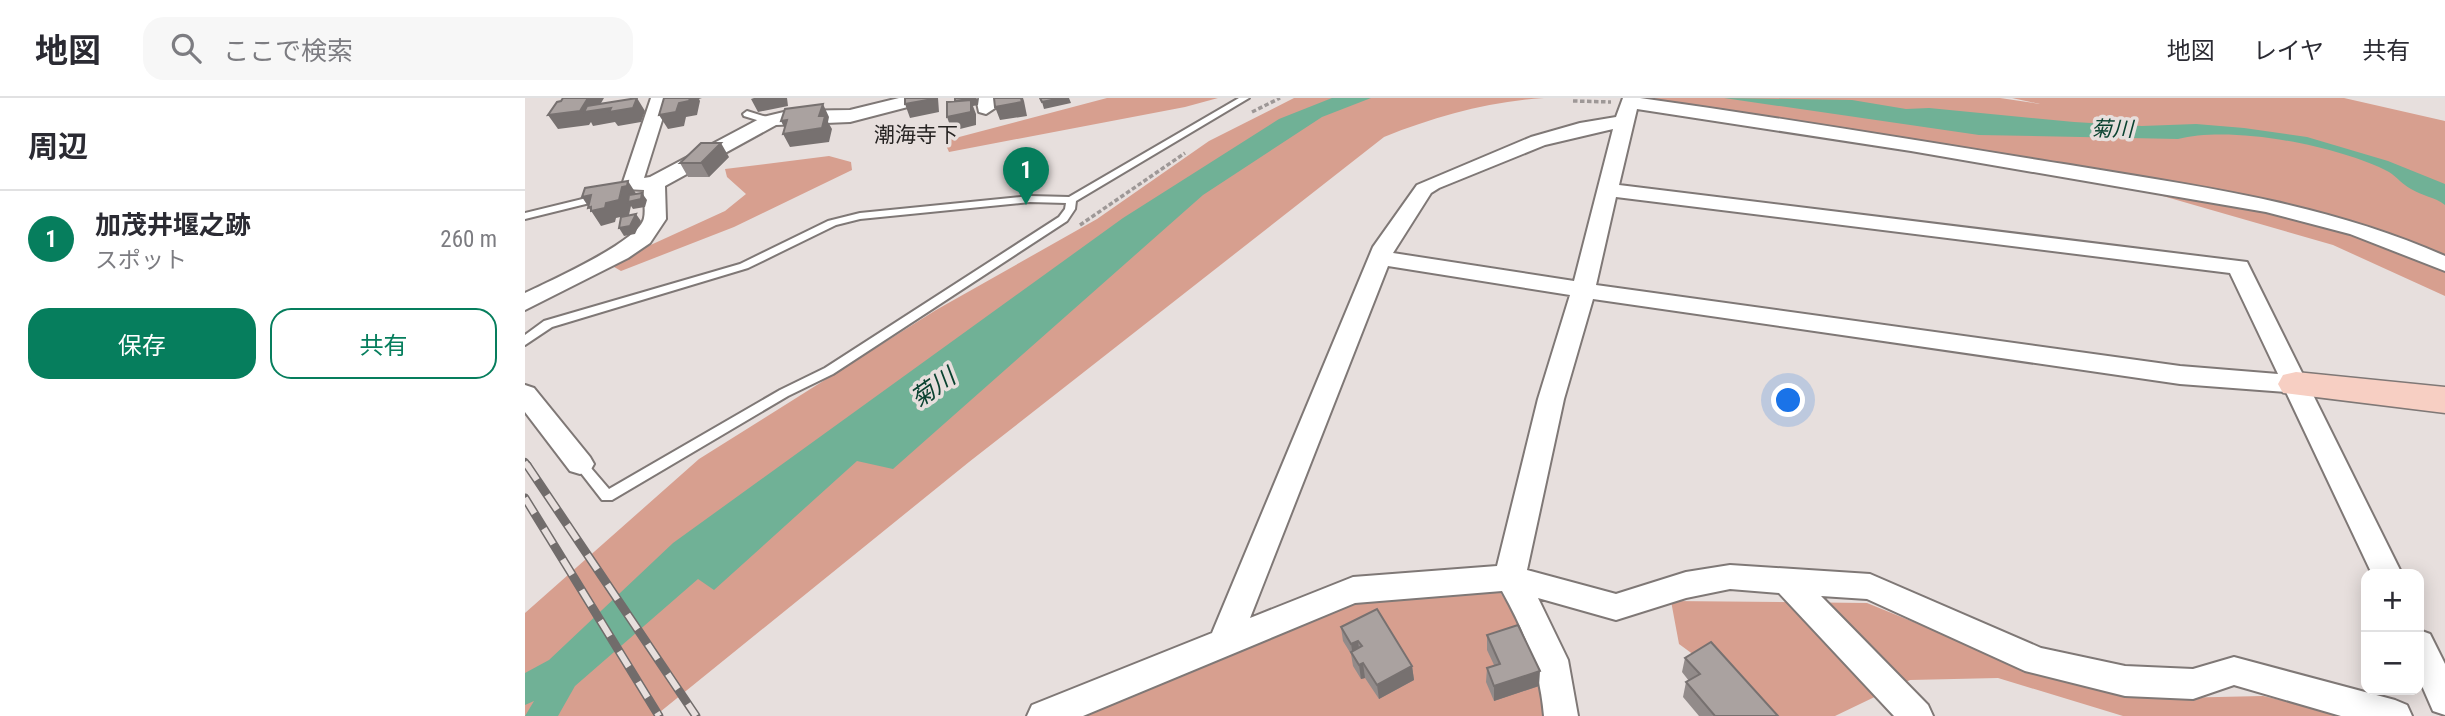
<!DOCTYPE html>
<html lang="ja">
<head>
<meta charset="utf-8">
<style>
  :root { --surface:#fff; --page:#f7f7f7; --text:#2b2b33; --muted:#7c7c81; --line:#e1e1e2; --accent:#067e5d }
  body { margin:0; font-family:"Roboto Condensed","Noto Sans JP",sans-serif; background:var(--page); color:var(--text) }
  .controls { position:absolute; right:21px; bottom:21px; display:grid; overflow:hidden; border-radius:14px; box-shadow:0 4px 18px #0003 }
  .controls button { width:63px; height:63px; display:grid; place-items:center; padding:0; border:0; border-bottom:2px solid var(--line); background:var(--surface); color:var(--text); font:35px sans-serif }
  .you { position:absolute; left:1264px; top:303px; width:24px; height:24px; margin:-18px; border:5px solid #fff; border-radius:50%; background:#1a73e8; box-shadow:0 0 0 10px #1a73e833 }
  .badge { display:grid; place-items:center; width:46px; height:46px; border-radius:50%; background:var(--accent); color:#fff; font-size:23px; font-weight:700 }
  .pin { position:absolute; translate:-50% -58px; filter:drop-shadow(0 2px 4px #0008) }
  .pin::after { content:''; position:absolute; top:37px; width:24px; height:21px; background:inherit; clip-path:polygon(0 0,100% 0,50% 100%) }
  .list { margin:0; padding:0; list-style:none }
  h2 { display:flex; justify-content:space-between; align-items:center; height:91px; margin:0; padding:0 28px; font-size:30px }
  h2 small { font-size:23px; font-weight:400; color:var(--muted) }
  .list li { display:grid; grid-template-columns:46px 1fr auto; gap:21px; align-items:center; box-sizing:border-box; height:98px; padding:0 28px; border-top:2px solid var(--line) }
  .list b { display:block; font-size:26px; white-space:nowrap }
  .list p { margin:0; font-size:23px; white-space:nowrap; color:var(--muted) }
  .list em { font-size:23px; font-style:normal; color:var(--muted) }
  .actions { display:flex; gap:14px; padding:21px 28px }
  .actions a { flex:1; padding:16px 0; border:2px solid var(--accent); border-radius:21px; text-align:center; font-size:24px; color:var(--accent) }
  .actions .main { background:var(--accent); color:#fff }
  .icon { flex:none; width:38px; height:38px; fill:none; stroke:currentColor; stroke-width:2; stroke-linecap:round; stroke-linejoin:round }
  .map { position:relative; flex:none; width:1920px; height:618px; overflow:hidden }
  header { display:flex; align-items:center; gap:42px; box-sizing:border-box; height:98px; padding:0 35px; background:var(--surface); border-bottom:2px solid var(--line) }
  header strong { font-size:33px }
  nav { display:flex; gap:38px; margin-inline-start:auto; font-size:24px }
  .search { width:490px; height:63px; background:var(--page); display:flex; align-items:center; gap:18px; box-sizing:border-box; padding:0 24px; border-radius:21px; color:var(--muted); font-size:26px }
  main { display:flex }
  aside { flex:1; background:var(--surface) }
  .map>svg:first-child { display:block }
  .green { fill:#d79f8f }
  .water { fill:#70b196 }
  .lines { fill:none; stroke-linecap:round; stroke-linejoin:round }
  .lane-casing { stroke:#7f7876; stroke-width:4 }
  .street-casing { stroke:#7f7876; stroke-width:4 }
  .secondary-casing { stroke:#7f7876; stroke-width:3 }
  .path { stroke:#9e9897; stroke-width:3.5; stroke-dasharray:4.5 2.5; stroke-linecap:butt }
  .lane { fill:#fff; fill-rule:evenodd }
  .street { fill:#fff; fill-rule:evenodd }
  .secondary { fill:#f7cfc3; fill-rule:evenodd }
  .rail-far1-casing { stroke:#716c6b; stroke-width:8 }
  .rail-casing { stroke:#716c6b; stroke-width:9 }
  .rail-far1 { stroke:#e7dfdd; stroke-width:5; stroke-dasharray:15; stroke-linecap:butt }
  .rail { stroke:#e7dfdd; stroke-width:6; stroke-dasharray:18; stroke-linecap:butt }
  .wall { fill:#928b8a }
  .shaded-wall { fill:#777170 }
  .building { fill:#aaa2a0; stroke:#777170; stroke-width:2 }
  .labels { text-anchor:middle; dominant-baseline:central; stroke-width:7; stroke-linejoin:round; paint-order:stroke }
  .far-water-label { font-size:21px; font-style:italic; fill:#0a4230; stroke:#e7dfdd }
  .far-neighbourhood-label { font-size:21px; fill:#262322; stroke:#e7dfdd }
  .water-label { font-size:24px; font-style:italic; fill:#0a4230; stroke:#e7dfdd }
</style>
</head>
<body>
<header>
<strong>地図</strong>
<div class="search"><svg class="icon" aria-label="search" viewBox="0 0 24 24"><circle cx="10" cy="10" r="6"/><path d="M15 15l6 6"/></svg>ここで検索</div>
<nav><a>地図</a><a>レイヤ</a><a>共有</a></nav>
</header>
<main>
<aside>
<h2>周辺<small></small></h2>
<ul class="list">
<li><span class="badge">1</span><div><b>加茂井堰之跡</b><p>スポット</p></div><em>260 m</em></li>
</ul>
<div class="actions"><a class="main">保存</a><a>共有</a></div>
</aside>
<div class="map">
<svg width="1920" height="618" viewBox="0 0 1920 618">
  <rect width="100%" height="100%" fill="#e7dfdd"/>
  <!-- green -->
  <path class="green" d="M582,0h111l-33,9 -236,45 -5,-11z
    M769,0h250c-57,4 -107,18 -160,39l-415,325 -314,254h-130v-103l174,-154 237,-149 161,-91 112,-78z
    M1099,0h376l40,6 -28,-6h332l101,23v175l-112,-51 -205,-59z
    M304,58l22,6 1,8 -118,57 -113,44 -12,-7 116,-53 21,-17 -19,-17 -2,-8z
    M975,494l37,58 8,66h-481l286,-117z
    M1146,503l196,2 172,70 134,25 90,-2 86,20h-226l-125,-38 -88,2 -75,36h-58l-98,-72z"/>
  <!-- water -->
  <path class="water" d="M807,0h39l-49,19 -119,78 -310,274 -36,-8 -143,129 -16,-11 -123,107 -17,30h-33l9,-15 -9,4v-32l24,-13 124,-117 450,-325 156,-99z
    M1199,0l128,2 54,9 23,-1 145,14 68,4 54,-2 48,4 63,9 81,24 57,23v21c-10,-8 -23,-9 -34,-16 -8,-4 -14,-12 -22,-17 -50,-26 -156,-47 -211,-33l-199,-4z"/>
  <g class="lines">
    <defs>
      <path id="lane" d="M714,0h10l-173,103 -1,8 -8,12 -234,153 -45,22 -176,104h-10l-28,-36 1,-3h10l24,28 171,-99 45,-22 234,-151 6,-8 1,-6 -36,-1 -170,17 -24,6 -88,43 -196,59 -27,18v-10l19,-14 196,-57 88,-43 32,-8 170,-17 39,1z
        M222,13l26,8 1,2 -4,3 -26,-8 -1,-2z
        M74,97l5,3 -2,2 -77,19v-6z"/>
      <path id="street" d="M126,0h18l-25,80 6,-1 113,-60 25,-6 62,-1 49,-12h31l-3,4 -77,20 -74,3 -111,61 1,33 -16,24 -22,15 -103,52v-17c23,-11 115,-52 119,-75 2,-9 -1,-19 0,-28l-19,-1 -3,-4z
        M451,0h18l1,10 -9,6 -7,-2z
        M1098,0h17c143,20 286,44 430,67 127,21 256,38 375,91v15l-95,-37 -84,-22 -355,-61 -274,-42 -18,76 628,77 155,312h-30l-86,-182 -106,-8 -587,-85 -29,100 -37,171 89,24 70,-22 44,-7 140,9 171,74 84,18 68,3 41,-12 161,43 12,5 5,11h-71l-107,-31 -41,14 -68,-3 -100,-25 -158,-72 -46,-3 107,109 5,11h-39l-115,-123 -49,-4 -44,9 -70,22 -78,-22 30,62 10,56h-34c-4,-47 -19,-84 -42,-125l-147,12 -272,113h-56l5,-11 180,-72 161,-386 44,-62 114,-48 49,-14 36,-6zM1088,31l-39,152 -181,-28 38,-60 8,-5 106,-43zM1091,99l614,76 48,101 -98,-8 -584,-81zM863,168l182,29 -32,104 -41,167 -144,11 -103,41z
        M0,287l9,3 56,69 4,7 -4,7 -10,3 -10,-3 -45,-59z
        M1894,532l11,4 15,30v51l-12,-4 -14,-32z"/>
      <path id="secondary" d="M1771,274l149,15v26l-162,-20 -5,-9 5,-9z"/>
    </defs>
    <!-- lane casing -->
    <use href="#lane" class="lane-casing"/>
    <!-- street casing -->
    <use href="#street" class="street-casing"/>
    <!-- secondary casing -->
    <use href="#secondary" class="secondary-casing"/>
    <!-- path -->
    <path class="path" d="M1048,3l38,1
      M727,14l28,-14
      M555,127l105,-72"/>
    <!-- lane -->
    <use href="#lane" class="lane"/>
    <!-- street -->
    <use href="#street" class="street"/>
    <!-- secondary -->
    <use href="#secondary" class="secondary"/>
    <defs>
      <path id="rail-far1" d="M0,364l3,4"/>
      <path id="rail" d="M2,367l169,251
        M0,400l134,218"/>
    </defs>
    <!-- rail-far1 casing -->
    <use href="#rail-far1" class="rail-far1-casing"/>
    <!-- rail casing -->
    <use href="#rail" class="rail-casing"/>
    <!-- rail-far1 -->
    <use href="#rail-far1" class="rail-far1"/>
    <!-- rail -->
    <use href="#rail" class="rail"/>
  </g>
  <!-- wall -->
  <path class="wall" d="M204,59l-20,20h-21l-8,-14z
    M816,529l71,39 2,14 -35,19 -14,-21 -4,1 -8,-13 -2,-12 -8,-13z
    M962,537l52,51 -45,15 -8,-19 1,-14 7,-3 -7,-15z
    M1160,560l93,58h-79l-16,-19 3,-15 3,-1 -7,-9z"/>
  <!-- shaded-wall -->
  <path class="shaded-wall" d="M63,0h16l-7,12 40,-12 8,13 -4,11 -23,4 -3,-4 -22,4 -2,-4 -2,3 -31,4 -10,-14z
    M156,0h21l-3,1 1,2 -3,14 -11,2 -2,9 -16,3 -9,-14z
    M229,0h33l1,8 -30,6 -7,-13z
    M408,0h5l1,14 -29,6 -5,-14z
    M454,0l-1,7 -5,1 3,8v11l-24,6 -5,-14 8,-16z
    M496,0h2l1,3 3,15 -27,4 -5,-13z
    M536,0h8l2,5 -27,6 -2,-7z
    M298,6l6,13 -1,5 4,7 -3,13 -39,5 -7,-13 4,-1 -6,-12 38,-5z
    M196,45l8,14 -20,20 -8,-14z
    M103,83l9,14 5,-2 5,7 -2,7 -12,2 -2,-3 -2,9 -13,3 -1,4 -14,4 -19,-29 9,-2 15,8z
    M111,116l5,7 -6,13 -11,2 -5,-8z
    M833,543l2,15h-7l-2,-12z
    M838,565l2,15 -4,1 -2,-14z
    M887,568l2,14 -35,19 -2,-14z
    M1015,573l-1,15 -45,15v-15z"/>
  <!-- building -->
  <path class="building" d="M38,0h25l-8,13 -32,4 9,-13 4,-1z
    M112,0l-4,10 -24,4 2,-4 -27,4 3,-6z
    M139,0h26l-1,3 -10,2 -3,9 -17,3z
    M380,0h28v1l-28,5z
    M430,0h21l-21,3z
    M469,0h27l1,4 -27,5z
    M515,0h21l-19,4z
    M446,2v12l-24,5v-15z
    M298,6l-4,12h6l-3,12 -39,6 4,-14 -6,1 4,-12z
    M176,45h20l-20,20h-21z
    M103,83l-1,5 -5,1 -3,13 -13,3 -1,5 -14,3v-4l-3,1 3,-13 -9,2 3,-9z
    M117,95l-1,6 -13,3 1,-7z
    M111,116l-6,12 -11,2 2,-11z
    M852,511l35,57 -35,19 -14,-22 -4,2 -8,-13 11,-6 -4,-5 -7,3 -10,-17z
    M993,527l22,46 -46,15 -7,-18 13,-4 -13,-29z
    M1186,544l67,74h-63l-29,-34 14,-8 -15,-16z"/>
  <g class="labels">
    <!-- far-water labels -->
    <g class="far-water-label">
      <text transform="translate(1587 31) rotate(1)">菊川</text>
    </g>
    <!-- far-neighbourhood labels -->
    <g class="far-neighbourhood-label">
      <text x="391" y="37">潮海寺下</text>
    </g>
    <!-- water labels -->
    <g class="water-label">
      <text transform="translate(408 290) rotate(-35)">菊川</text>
    </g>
  </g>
</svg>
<div class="controls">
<button>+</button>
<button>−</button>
</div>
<div class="you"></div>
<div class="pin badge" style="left:501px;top:107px">1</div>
</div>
</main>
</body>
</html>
